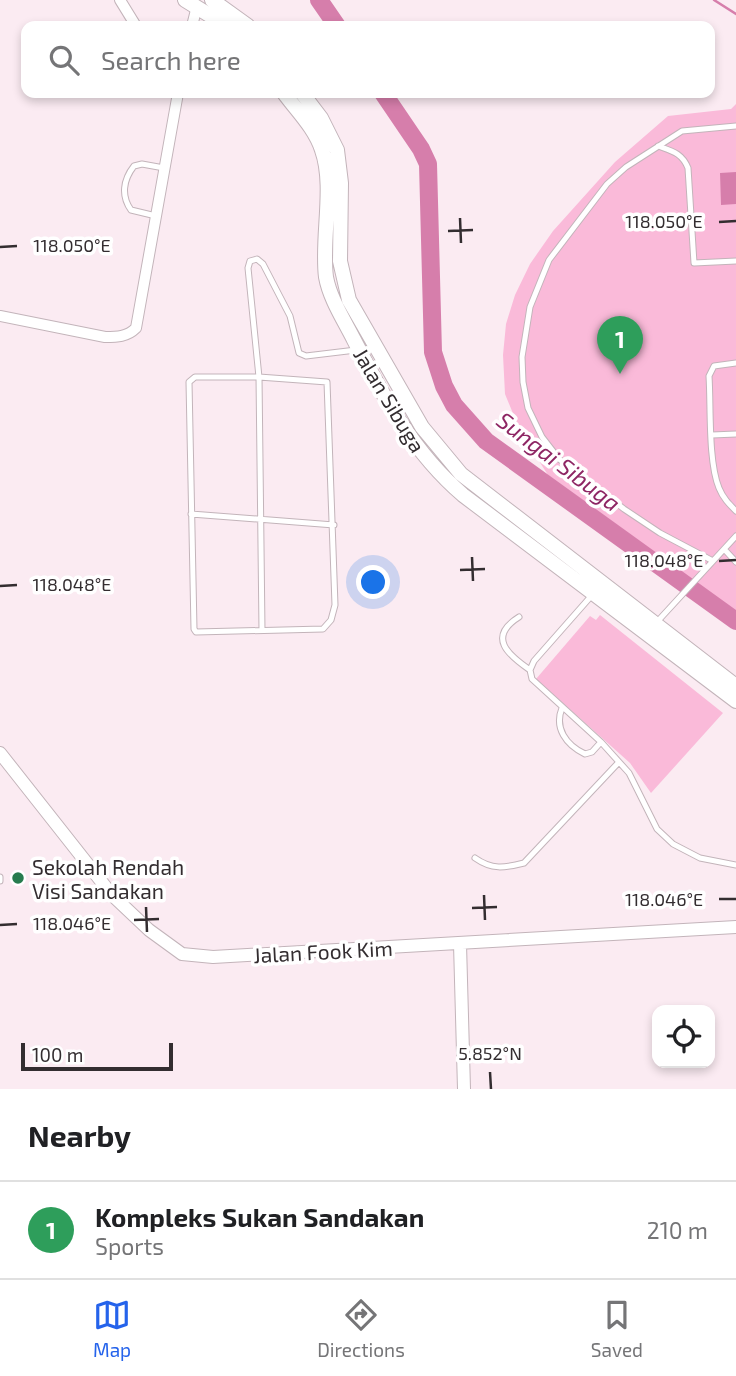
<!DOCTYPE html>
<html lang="en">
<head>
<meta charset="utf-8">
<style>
  :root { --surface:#fff; --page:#f6f6f6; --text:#202124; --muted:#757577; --line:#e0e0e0; --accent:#2563eb }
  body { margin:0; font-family:"Exo 2",sans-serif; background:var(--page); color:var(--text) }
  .controls { position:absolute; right:21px; bottom:21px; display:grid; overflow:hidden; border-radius:14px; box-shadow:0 4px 10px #0003 }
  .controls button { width:63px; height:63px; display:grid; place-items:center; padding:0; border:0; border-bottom:2px solid var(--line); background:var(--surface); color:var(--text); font:35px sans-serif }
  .scale { position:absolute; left:21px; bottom:18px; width:152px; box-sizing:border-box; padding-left:7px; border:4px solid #332d30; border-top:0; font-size:19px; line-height:24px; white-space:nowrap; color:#332d30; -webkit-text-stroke:5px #fff; paint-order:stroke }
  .you { position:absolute; left:374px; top:583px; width:24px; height:24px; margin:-18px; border:5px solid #fff; border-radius:50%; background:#1a73e8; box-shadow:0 0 0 10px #1a73e833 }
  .badge { display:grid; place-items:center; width:46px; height:46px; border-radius:50%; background:var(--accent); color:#fff; font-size:23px; font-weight:700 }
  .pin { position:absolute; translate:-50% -58px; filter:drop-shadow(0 2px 4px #0008) }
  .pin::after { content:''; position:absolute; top:37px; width:24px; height:21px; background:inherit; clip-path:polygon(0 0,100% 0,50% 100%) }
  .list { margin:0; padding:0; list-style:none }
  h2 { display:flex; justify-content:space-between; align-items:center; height:91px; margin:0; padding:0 28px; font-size:30px }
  h2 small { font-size:23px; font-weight:400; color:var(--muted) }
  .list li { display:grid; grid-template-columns:46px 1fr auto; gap:21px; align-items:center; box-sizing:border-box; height:98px; padding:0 28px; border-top:2px solid var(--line) }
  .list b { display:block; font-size:26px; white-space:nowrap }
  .list p { margin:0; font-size:23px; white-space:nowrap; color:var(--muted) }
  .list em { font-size:23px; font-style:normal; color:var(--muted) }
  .icon { flex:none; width:38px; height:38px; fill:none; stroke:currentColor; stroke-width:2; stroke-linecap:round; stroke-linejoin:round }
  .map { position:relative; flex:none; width:736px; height:1089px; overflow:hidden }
  .search { position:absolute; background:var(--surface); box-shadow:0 4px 10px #0003; left:21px; right:21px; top:21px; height:77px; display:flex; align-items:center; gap:18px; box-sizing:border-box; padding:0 24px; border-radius:14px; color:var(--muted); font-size:26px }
  .sheet { height:189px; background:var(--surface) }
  nav { display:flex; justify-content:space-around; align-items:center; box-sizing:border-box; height:98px; border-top:2px solid var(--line); background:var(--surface); font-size:19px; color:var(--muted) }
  nav a { display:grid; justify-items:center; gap:4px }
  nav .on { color:var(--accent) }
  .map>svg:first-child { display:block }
  .green { fill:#fabad9 }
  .water { fill:#d67eab }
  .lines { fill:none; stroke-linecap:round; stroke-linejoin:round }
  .stream { stroke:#d67eab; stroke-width:2.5 }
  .river { stroke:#d67eab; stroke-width:18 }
  .service-casing { stroke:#c3b4ba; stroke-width:7 }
  .minor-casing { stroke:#c3b4ba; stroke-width:12 }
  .tertiary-casing { stroke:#c3b4ba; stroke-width:14 }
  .secondary-casing { stroke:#c3b4ba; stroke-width:16 }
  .service { stroke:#fff; stroke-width:5 }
  .minor { stroke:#fff; stroke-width:10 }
  .tertiary { stroke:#fff; stroke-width:12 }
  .secondary { stroke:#fff; stroke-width:14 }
  .ticks { fill:none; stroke:#332d30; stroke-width:2.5 }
  .poi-dot { fill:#277c4f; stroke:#fff; stroke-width:2.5 }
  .labels { text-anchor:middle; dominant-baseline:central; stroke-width:7; stroke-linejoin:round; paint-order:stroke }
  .street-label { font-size:21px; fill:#332d30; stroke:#fff }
  .poi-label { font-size:21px; fill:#332d30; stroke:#fff; text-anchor:start }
  .water-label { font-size:23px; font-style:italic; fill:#8e2664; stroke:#fff }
  .ticks-label { font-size:18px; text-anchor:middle; fill:#332d30; stroke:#fff; stroke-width:7; stroke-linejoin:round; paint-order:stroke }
</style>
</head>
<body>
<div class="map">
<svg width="736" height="1089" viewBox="0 0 736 1089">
  <rect width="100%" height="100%" fill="#fbebf2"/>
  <!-- green -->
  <path class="green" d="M736,104v507l-188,-136 -27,-42 -16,-39 -2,-39 3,-31 9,-29 15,-31 23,-33 62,-69 53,-46 63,-7z
    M600,615l123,98 -72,80 -21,-30 -94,-84 54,-63 6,4z"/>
  <!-- water -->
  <path class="water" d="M736,172v32l-15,1 -1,-32z"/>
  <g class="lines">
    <!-- stream -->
    <path class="stream" d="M714,0l22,14"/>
    <!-- river -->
    <path class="river" d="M319,0l18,26
      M383,93l38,56 7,15 5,188 11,34 10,19 32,36 250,180"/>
    <defs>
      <path id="service" d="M658,146c14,5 24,7 30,22l6,95 42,-2
        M156,216l-25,-6c-10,-14 -8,-30 3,-44l8,-2 22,4
        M736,363l-22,3 -5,10c2,31 -1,85 10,112 4,10 10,16 17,23
        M195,377h64l68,5 8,223 -4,15 -8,9 -127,3 -2,-3 -5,-247z
        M712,435l24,-1
        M191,514l143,11
        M724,549l12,13
        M713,561l-53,-28 -36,-24 -65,-50 -17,-22 -14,-29 -5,-26 -1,-25 8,-50 19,-47 58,-76 19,-17 56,-36 54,-5
        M593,594l-59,67 -4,9 2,9 69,63 28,31 28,56 16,15 27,14 36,7
        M519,617c-32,20 -11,38 11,53
        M656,623l80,-87
        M262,630l-3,-253 -11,-109 2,-7 7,-2 6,5 27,52 9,37 7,3 50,-6
        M562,708c-8,20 4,37 23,46l7,-2 9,-10
        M475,858c17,12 29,10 49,5l95,-101
        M0,877v4"/>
      <path id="minor" d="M120,0l16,26
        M192,26l5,-20
        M0,316l105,21c12,0 22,0 31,-9l42,-235"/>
      <path id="tertiary" d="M0,753l112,142 37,35 33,24 31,3 523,-30
        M460,944l4,145"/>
      <path id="secondary" d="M185,0l42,26
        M212,0l36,26
        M284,93c13,18 31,35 38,57 13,36 -1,88 4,127 4,22 18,43 28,63 30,58 59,112 109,155l273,206
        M302,93l19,25 16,32 4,33 -1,78 9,39 73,127 39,47 275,212"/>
    </defs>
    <!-- service casing -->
    <use href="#service" class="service-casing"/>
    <!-- minor casing -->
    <use href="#minor" class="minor-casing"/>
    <!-- tertiary casing -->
    <use href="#tertiary" class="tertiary-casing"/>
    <!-- secondary casing -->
    <use href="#secondary" class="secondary-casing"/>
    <!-- service -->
    <use href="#service" class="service"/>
    <!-- minor -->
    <use href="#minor" class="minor"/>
    <!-- tertiary -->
    <use href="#tertiary" class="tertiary"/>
    <!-- secondary -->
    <use href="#secondary" class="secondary"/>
  </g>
  <!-- ticks -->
  <path class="ticks" d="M460,218l1,25M719,222l17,-1M448,231l25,-1M0,247l17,-1M472,557l1,24M719,561l17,-1M460,570l25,-1M0,586l17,-1M484,895l1,25M719,899h17M146,907l1,25M472,908l25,-1M134,920l25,-1M0,925l17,-1M490,1072l1,17"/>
  <!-- markers -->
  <circle class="poi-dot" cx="18" cy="878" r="7"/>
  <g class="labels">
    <!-- street labels -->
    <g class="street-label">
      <text transform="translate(390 400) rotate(59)">Jalan Sibuga</text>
      <text transform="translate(323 951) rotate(-3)">Jalan Fook Kim</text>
    </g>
    <!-- poi labels -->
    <g class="poi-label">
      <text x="32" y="866">Sekolah Rendah<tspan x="32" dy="24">Visi Sandakan</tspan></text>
    </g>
    <!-- water labels -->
    <g class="water-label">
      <text transform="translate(559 461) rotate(37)">Sungai Sibuga</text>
    </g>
  </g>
  <g class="ticks-label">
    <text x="664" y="228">118.050°E</text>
    <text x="72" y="252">118.050°E</text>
    <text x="664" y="567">118.048°E</text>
    <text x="72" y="591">118.048°E</text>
    <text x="664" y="906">118.046°E</text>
    <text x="72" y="930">118.046°E</text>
    <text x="490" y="1060">5.852°N</text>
  </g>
</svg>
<div class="controls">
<button><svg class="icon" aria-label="locate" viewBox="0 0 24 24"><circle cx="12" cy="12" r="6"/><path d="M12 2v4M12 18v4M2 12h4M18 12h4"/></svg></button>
</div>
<div class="scale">100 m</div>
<div class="you"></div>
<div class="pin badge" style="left:620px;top:374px;background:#2e9e5b">1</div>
<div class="search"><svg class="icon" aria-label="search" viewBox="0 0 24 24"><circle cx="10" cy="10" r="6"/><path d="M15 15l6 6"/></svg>Search here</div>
</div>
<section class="sheet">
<h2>Nearby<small></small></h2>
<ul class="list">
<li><span class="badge" style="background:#2e9e5b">1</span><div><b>Kompleks Sukan Sandakan</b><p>Sports</p></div><em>210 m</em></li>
</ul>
</section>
<nav>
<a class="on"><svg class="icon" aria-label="map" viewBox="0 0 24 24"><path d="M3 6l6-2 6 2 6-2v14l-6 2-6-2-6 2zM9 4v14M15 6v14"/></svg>Map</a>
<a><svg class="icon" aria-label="directions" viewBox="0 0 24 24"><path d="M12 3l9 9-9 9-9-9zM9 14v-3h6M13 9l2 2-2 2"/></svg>Directions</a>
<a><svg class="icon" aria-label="saved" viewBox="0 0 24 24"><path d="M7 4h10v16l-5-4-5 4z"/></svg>Saved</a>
</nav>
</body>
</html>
